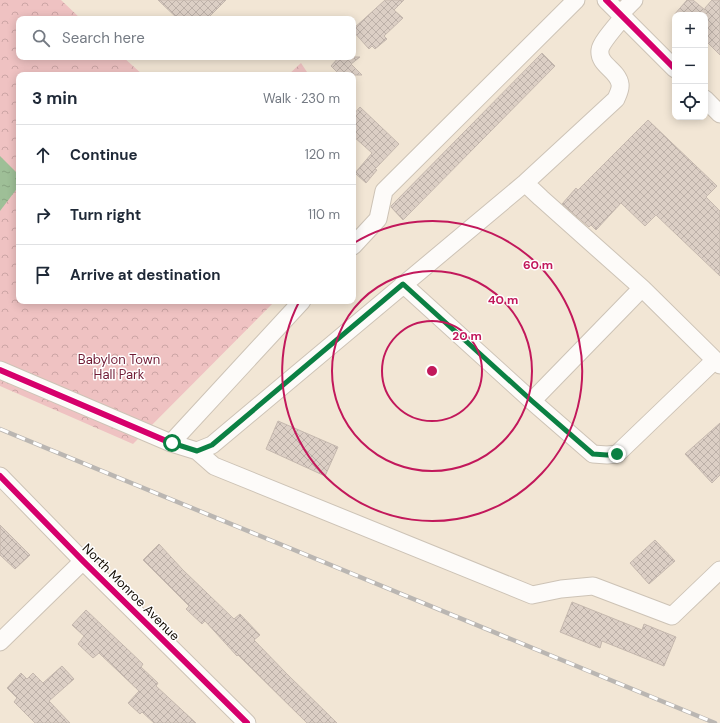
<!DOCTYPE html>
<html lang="en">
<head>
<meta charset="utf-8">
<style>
  :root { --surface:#fff; --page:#f2f2f3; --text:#1f2937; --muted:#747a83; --line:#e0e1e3 }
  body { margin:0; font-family:"DM Sans",sans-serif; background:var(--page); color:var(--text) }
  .controls { position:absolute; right:12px; top:12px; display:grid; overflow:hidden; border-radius:8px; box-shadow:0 2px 10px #0003 }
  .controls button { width:36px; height:36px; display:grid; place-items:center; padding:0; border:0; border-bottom:1px solid var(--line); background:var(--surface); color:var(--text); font:20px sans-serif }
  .stop { position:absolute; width:12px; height:12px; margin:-9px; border:3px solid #0b8043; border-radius:50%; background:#fff }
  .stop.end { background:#0b8043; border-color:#fff; box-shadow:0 1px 4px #0008 }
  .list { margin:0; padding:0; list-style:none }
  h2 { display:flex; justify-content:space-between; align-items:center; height:52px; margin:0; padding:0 16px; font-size:17px }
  h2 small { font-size:13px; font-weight:400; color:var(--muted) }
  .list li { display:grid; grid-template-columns:26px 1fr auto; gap:12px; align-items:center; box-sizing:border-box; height:60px; padding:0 16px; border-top:1px solid var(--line) }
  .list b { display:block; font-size:15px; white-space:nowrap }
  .list em { font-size:13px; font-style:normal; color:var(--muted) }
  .icon { flex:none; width:22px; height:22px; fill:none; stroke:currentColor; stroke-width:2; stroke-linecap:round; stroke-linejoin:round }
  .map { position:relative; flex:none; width:720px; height:723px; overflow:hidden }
  .search { position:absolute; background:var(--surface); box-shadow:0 2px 10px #0003; left:16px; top:16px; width:340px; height:44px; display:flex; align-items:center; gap:10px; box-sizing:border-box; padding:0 14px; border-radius:8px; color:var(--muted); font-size:15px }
  .panel { position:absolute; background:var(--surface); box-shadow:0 2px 10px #0003; left:16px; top:72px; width:340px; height:232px; border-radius:8px }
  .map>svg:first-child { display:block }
  .park { fill:url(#park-crowns) }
  .water { fill:url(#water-ripples) }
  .building { fill:url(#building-cross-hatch); stroke:#c5b8ae }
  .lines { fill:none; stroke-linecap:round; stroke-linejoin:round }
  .minor-casing { stroke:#cdc3b6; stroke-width:19 }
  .minor { stroke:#fdfbf9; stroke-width:17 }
  .rail-casing { stroke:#bab6b2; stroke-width:4.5 }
  .rail { stroke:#fff; stroke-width:3; stroke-dasharray:9; stroke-linecap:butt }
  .cycleway-casing { stroke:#fff; stroke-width:8 }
  .cycleway { stroke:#d6006c; stroke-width:6 }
  .route { stroke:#0b8043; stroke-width:5 }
  .ring { fill:none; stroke:#c2185b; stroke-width:2 }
  .labels { text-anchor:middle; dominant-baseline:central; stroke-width:3; stroke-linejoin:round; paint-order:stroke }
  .park-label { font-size:13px; fill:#701b35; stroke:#fff }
  .street-label { font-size:13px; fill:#120b02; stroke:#fff }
  .centre { fill:#c2185b; stroke:#fff; stroke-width:2 }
  .ring-label { font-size:12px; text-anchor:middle; font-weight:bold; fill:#c2185b; stroke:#fff; stroke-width:3; stroke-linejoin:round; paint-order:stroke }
</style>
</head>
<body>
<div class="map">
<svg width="720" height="723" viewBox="0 0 720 723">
  <defs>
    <pattern id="park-crowns" width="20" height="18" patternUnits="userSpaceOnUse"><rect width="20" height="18" fill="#efc2c2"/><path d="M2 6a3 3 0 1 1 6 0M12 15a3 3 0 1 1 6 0" fill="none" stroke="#cca5a5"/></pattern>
    <pattern id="water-ripples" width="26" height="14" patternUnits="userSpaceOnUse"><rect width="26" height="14" fill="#9ebf97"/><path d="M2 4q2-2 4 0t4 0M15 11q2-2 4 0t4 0" fill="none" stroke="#87a380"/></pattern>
    <pattern id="building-cross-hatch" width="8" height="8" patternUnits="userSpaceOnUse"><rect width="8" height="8" fill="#dccfc5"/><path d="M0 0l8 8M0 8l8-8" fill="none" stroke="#bcb0a8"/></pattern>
  </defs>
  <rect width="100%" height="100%" fill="#f2e6d5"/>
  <!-- park -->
  <path class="park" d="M0,0h61l20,19h-62v38h104l20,18h-124v226h256l-142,143 -133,-58z
    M301,63l8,12h-21z"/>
  <!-- water -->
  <path class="water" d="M0,156l18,18 1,12 -19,25z"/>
  <!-- building -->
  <path class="building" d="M158,0h68l-19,19h-29z
    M385,0h19l-10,10 9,8 -19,18 3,3 -12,10 -3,-3 -3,3 -16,-18v-2z
    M687,0h6l12,10v-2l7,-8h8v55l-15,-15v-25h-31z
    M542,53l13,13 -152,154 -12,-13v-1z
    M339,57h21l-9,7 11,11h-22l-9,-9z
    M360,107l39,37 -24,25 2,1 -11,13 -11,-10 17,-20 -19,-17v-21z
    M648,120l69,66 -11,11 14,14v65l-64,-61 -11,11 -24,-23 -25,27 -5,-5 -2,2 -27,-23 14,-16 2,2z
    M278,421l60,26 -13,29 -59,-27z
    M720,423v52l-8,8 -27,-29z
    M0,525l30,30 -15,14 -15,-14z
    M655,540l20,21 -26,23 -19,-21z
    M159,544l24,26 51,49 6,-5 20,21 -6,5 33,34 50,49h-30l-69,-68 -1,1 -32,-35 -3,3 -16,-15 3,-3 -46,-46z
    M572,602l70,28 2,-6 32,13 -12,29 -62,-25 -2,7 -40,-16z
    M86,610l57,54 -2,3 17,16 -2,3 40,37h-42l-12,-11 -2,2 -12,-11 11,-12 -40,-38 -6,5 -15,-14 6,-8 -12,-11z
    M62,666l12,13 -25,22 21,22h-35l-21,-21 3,-4 -10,-10 14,-15 6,6 6,-6 10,10z"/>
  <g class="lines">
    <defs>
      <path id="minor" d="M606,0l69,69
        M620,14l14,-14
        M705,99l15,15
        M525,183l16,15 101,90 78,77
        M353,246l25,-27 6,-28 192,-191
        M403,284l129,117 110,-113
        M0,370l171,73 26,8 15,-6 313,-262 91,-84c2,-5 5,-10 4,-15 -2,-14 -22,-19 -20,-34 1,-8 18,-26 23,-33
        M532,401l61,53 14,1 10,-1 98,-94
        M171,443l131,-142
        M197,451l17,15 318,129 29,-6 32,-3 79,30 48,-46
        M0,476l83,85 164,162
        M0,642l83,-81"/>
    </defs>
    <!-- minor casing -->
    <use href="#minor" class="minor-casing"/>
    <!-- minor -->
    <use href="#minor" class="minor"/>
    <defs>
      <path id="rail" d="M0,429l715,294"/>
    </defs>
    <!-- rail casing -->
    <use href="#rail" class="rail-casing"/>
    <!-- rail -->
    <use href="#rail" class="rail"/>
    <defs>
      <path id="cycleway" d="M606,0l69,69
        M0,370l171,73
        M0,476l83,85 164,162"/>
    </defs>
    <!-- cycleway casing -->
    <use href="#cycleway" class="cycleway-casing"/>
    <!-- cycleway -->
    <use href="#cycleway" class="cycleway"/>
  </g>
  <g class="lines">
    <!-- route -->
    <path class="route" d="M172,443l25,8 15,-6 191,-161 129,117 61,53 14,1 10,-1"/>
  </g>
  <!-- distance rings -->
  <g class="ring">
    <circle cx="432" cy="371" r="50"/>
    <circle cx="432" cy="371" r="100"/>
    <path d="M354 243A150 150 0 1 1 299 302"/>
  </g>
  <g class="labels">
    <!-- park labels -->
    <g class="park-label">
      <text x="119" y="359">Babylon Town<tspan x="119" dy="15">Hall Park</tspan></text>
    </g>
    <!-- street labels -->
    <g class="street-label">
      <text transform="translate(131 592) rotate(45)">North Monroe Avenue</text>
    </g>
  </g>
  <circle cx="432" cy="371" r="6" class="centre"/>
  <g class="ring-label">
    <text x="538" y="269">60 m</text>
    <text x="503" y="304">40 m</text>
    <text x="467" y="340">20 m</text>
  </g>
</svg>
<div class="controls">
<button>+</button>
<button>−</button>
<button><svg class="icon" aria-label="locate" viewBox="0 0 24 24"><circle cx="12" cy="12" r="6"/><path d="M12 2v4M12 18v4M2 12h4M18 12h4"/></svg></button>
</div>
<div class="stop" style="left:172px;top:443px"></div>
<div class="stop end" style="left:617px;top:454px"></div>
<div class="search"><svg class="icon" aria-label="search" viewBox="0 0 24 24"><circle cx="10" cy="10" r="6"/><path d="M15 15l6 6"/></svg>Search here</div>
<section class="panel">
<h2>3 min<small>Walk · 230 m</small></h2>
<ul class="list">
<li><svg class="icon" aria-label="ahead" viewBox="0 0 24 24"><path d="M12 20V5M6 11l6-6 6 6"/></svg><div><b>Continue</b></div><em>120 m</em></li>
<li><svg class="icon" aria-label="right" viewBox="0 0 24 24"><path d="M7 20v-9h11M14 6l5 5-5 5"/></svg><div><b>Turn right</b></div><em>110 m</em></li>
<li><svg class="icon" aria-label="arrive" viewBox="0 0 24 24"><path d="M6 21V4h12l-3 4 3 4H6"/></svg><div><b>Arrive at destination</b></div></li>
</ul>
</section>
</div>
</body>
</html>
